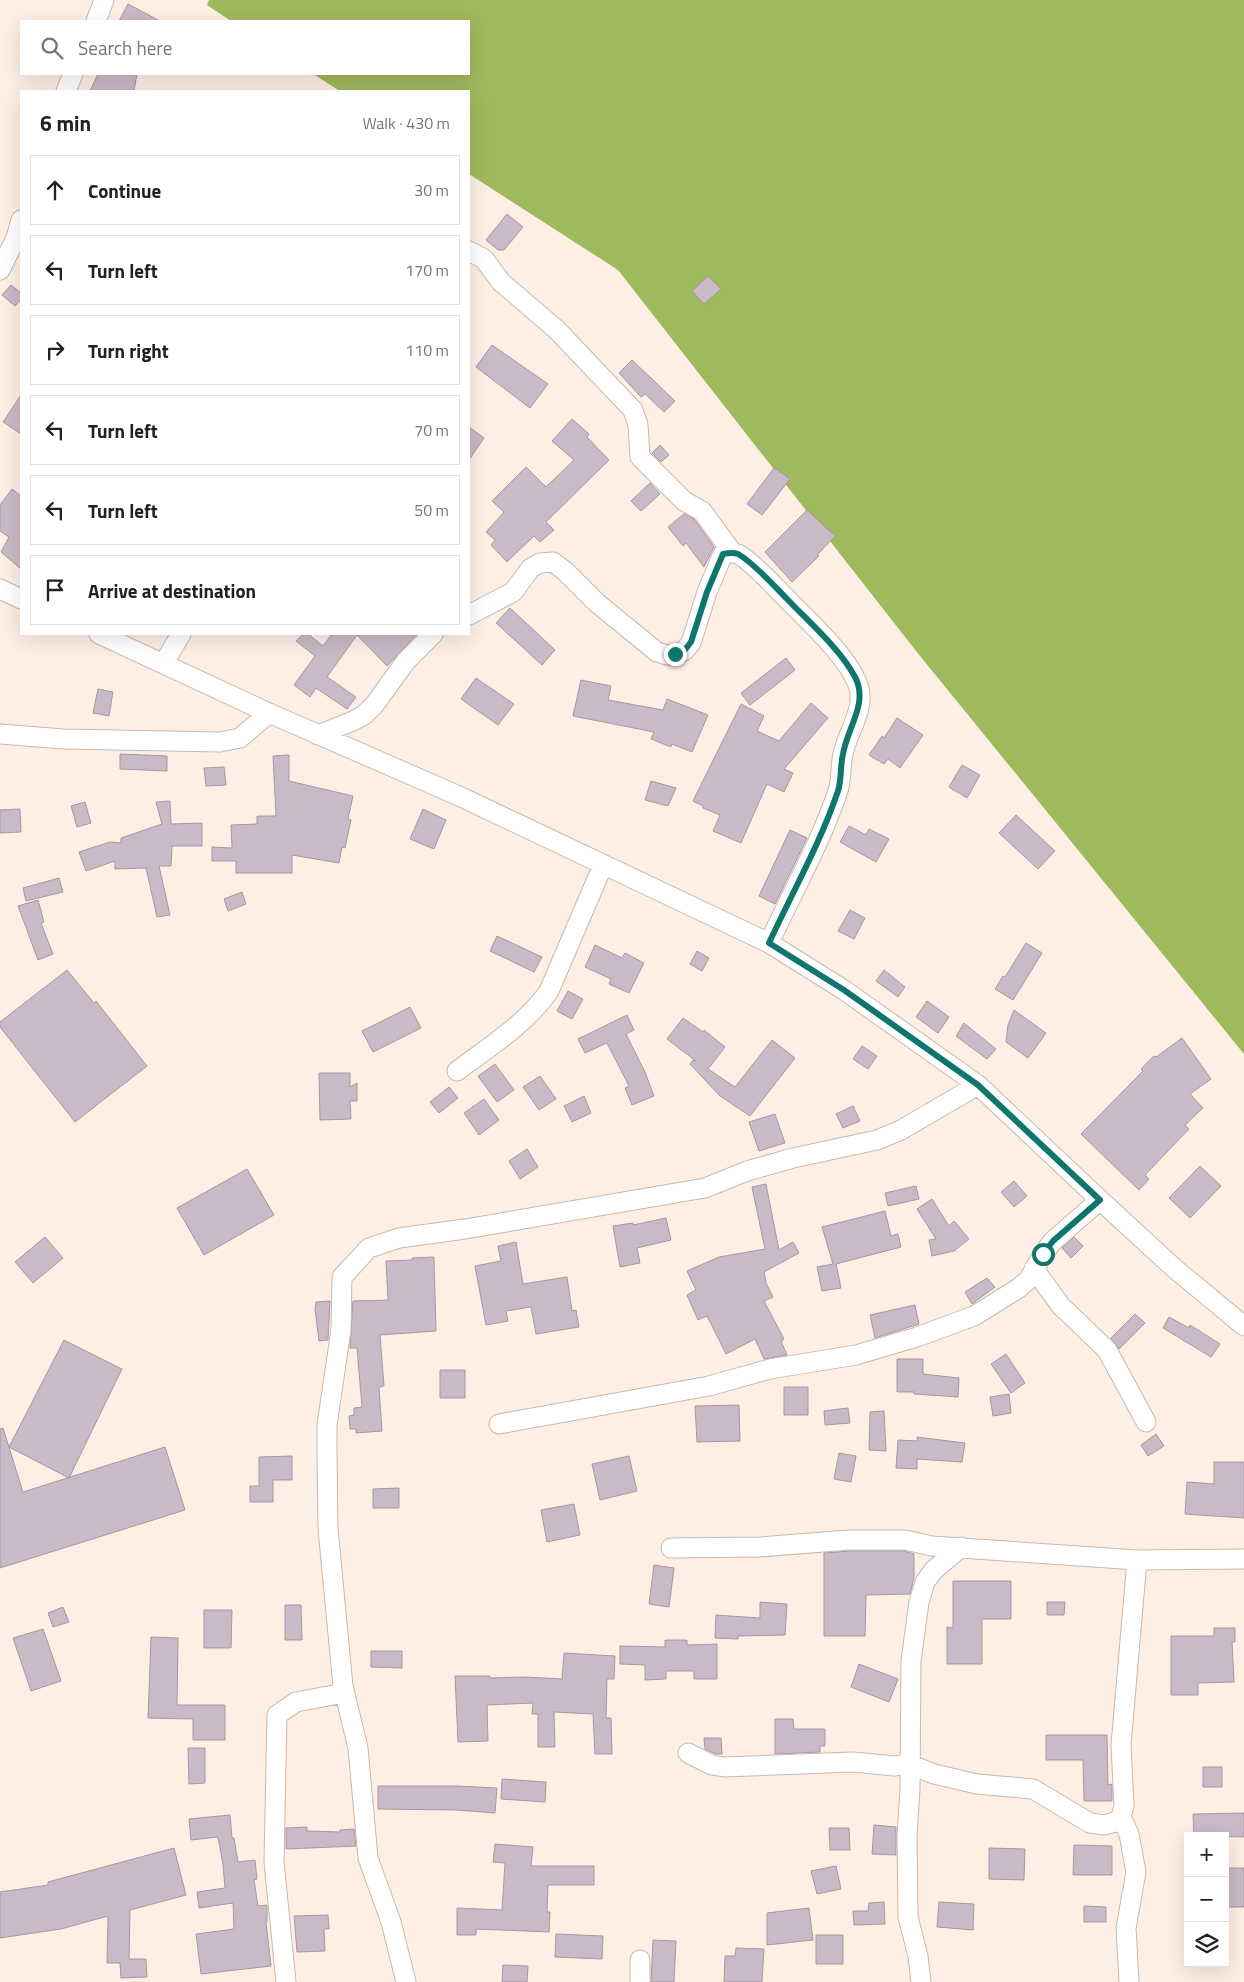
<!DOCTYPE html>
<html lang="en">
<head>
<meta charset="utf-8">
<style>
  :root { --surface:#fff; --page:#f2f2f2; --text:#202124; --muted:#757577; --line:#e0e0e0 }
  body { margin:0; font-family:"Titillium Web",sans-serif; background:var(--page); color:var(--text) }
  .controls { position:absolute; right:15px; bottom:15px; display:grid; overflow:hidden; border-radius:0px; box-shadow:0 5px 20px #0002 }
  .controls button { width:45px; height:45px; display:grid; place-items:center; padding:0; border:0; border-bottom:1px solid var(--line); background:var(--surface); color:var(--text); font:25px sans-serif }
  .stop { position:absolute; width:15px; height:15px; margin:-11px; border:4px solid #0f766e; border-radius:50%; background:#fff }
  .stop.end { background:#0f766e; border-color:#fff; box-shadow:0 1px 5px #0008 }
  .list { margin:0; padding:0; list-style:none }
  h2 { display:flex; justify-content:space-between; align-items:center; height:65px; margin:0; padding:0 20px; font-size:21px }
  h2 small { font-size:16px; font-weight:400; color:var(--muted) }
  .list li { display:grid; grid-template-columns:32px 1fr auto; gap:15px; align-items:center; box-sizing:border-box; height:70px; margin:0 10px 10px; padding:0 10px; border:1px solid var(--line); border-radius:0px }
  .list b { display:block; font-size:19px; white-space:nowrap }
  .list em { font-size:16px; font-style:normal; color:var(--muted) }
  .icon { flex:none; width:28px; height:28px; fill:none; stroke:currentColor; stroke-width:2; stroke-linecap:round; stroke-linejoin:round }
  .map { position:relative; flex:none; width:1244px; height:1982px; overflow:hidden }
  .search { position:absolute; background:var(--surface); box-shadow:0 5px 20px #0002; left:20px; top:20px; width:450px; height:55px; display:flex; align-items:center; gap:12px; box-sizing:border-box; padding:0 18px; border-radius:0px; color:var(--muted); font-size:19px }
  .panel { position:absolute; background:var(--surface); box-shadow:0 5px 20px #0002; left:20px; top:90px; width:450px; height:545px; border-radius:0px }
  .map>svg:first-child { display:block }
  .forest { fill:#9fb95d }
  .building { fill:#cab9c6; stroke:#a897a3 }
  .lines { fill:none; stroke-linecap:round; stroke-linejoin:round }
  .minor-casing { stroke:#cab8ab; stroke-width:21 }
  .minor { stroke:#fff; stroke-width:19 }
  .route { stroke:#0f766e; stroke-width:6 }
</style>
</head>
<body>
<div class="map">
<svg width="1244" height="1982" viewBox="0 0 1244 1982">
  <rect width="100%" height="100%" fill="#feefe5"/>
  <!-- forest -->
  <path class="forest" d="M209,0h1035v1054l-328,-403 -298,-381 -149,-96v-83h-129l-27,-17h156v-53h-238l-24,-16z"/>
  <!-- building -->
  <path class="building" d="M128,4l32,17h-41z
    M98,74h39l-3,17h-44z
    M507,214l16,13 -19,23h-6l-12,-10z
    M708,276l13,13 -17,15 -12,-13z
    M11,285l10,8v6l-6,7 -13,-11z
    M492,345l56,39 -18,24 -54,-41z
    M632,360l43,41 -11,11 -19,-18 -4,3 -22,-24z
    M21,395v39l-18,-12z
    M572,419l17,15 -2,3 22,23 -63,62 8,8 -14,12 -6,-6 -27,26 -16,-17 4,-5 -9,-8 18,-20 -12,-11 34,-34 20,20 28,-27 -22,-19z
    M469,427l15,11 -15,22z
    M660,445l9,10 -8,7 -9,-9z
    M774,468l16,11 -28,36 -15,-11z
    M650,483l10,11 -19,17 -10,-10z
    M12,489l9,7v73l-20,-17 8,-15 -9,-6v-26z
    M807,510l28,26 -18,19 2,1 -27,26 -27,-30z
    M684,514l10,5 20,28 -10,20 -18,-24 -3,3 -15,-19z
    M510,608l45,42 -13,15 -46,-42z
    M303,634h5l15,12 9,-12h85l-30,32 -30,-31 -30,42 29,20 -9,12 -31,-21 -6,9 -16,-12 21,-29 -19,-15z
    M786,658l9,12 -45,35 -9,-12z
    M476,678l38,26 -16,21 -37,-26z
    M581,680l30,6 -3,14 55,10 4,-11 41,16 -16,37 -20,-8 -1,3 -20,-8 3,-7 -81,-16z
    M98,689l15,3 -4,24 -16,-3z
    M811,703l17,15 -44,51 9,4 -9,19 -17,-8 -26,59 -28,-12 7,-16 -17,-7v-2l-10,-5 48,-97 23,12 -7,15 22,10z
    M897,718l26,17 -23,33 -12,-9 -4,5 -15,-9 13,-19 2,2z
    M120,754l47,2v15l-47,-2z
    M289,755v26l64,15 -5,23 3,1 -6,28 -3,-1 -3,16 -47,-8v18h-56v-12h-24v-14l20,1 -1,-23 26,-1v-8h19l-3,-60z
    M962,765l18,10 -13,23 -18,-11z
    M224,767l2,18 -20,1 -2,-18z
    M651,781l25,7 -8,18 -23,-6z
    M170,801l1,23 31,-1v23h-30l-1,20h-12l11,49 -13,2 -11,-49 -31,1v-8l-29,10 -7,-19 31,-10 11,1v-5l41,-14 -6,-22z
    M85,802l6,21 -14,4 -6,-21z
    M20,809l1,23 -21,1v-23z
    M423,809l23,11 -12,29 -24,-10z
    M1016,815l39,36 -17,18 -39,-36z
    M849,826l17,9 3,-6 20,10 -13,23 -36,-20z
    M790,830l17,8 -32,66 -16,-8z
    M59,878l4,14 -37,9 -3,-13z
    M242,892l4,12 -18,7 -4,-12z
    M38,900l6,22 -3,1 12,31 -15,6 -20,-54z
    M850,910l15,8 -11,21 -16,-8z
    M497,936l45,21 -8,15 -44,-21z
    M1026,943l16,10 -29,47 -18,-11 8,-13 2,1z
    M595,945l27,13 3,-5 19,10 -15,30 -20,-9 2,-5 -26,-12z
    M697,951l12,7 -7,13 -12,-7z
    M67,970l27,33 2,-2 51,65 -72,56 -75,-95v-5z
    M884,970l21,17 -7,10 -22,-16z
    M568,991l15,8 -11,20 -15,-8z
    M927,1001l22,16 -11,16 -22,-16z
    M410,1007l11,21 -48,24 -11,-21z
    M1014,1010l32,23 -18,25 -22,-16 2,-17z
    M627,1015l7,15 -8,4 19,38 9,24 -22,9 -7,-17 4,-2 -22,-43 -22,10 -7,-14z
    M683,1018l20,14 1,-2 21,17 -17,22 27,18 37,-47 23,18 -45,58 -30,-20 -30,-32 3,-4 3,1 -29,-22z
    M964,1023l32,26 -9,10 -31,-23z
    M1182,1038l29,41 -21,15 13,14 -18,17 4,4 -44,46 4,4 -10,11 -58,-56 62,-63 -2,-2 13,-13 2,1z
    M862,1046l15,10 -9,13 -15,-10z
    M495,1064l19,26 -17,12 -19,-26z
    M319,1073h31v14l7,-4v18h-7l1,18 -31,1z
    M540,1076l16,23 -17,11 -16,-23z
    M449,1087l9,11 -19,15 -9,-11z
    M584,1096l7,17 -19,9 -8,-16z
    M484,1099l15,21 -20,15 -15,-22z
    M853,1106l7,15 -17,7 -7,-14z
    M775,1114l10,29 -26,8 -10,-29z
    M527,1149l11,18 -18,12 -11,-18z
    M1200,1166l21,20 -31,32 -21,-20z
    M247,1169l27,46 -70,40 -27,-47z
    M1014,1181l13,15 -13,11 -13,-15z
    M766,1184l13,66 14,-8 6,11 -35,19 2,11 7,14 -9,4 20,38 -3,2 6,14 -23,4 -9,-20 -29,15 -19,-38 -9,4 -11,-25 9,-5 -9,-19 32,-14 46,-8 -13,-62z
    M916,1186l3,13 -31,7 -3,-13z
    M932,1199l17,27 5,-5 15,18 -15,12 -22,5 -3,-16 7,-1 -19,-30z
    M885,1211l6,25 7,-2 3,13 -65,17 5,24 -19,3 -5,-24 16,-3 -11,-37z
    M666,1218l5,22 -34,8 3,15 -20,4 -7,-41 20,-3v2z
    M45,1237l18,21 -30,25 -18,-21z
    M1074,1237l9,9 -12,12 -9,-10z
    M516,1242l7,42 44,-7 5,34 4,-1 3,17 -43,7 -5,-27 -25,4 2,10 -22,4 -11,-59 26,-5 -3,-15z
    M434,1257l2,74 -56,4 4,51 -5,1 3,44 -26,2v-4h-6l-1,-13 5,-1v-7l8,-1 -5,-59h-7l3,-47 35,-1 -2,-39 26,-1v-2z
    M987,1278l8,9 -23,17 -7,-12z
    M330,1301l-2,39 -9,1 -4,-32 1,-7z
    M915,1305l4,19 -44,14 -5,-23z
    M1135,1314l10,9 -26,26 -8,-11z
    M1169,1317l20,11 1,-3 30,19 -9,13 -48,-29z
    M64,1340l58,29 -53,109 -60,-31z
    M1006,1354l19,29 -14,10 -20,-29z
    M897,1359h26v15l36,4 -1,19 -44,-3v-2h-17z
    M440,1370h25v28h-25z
    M784,1387h24v28h-24z
    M1009,1394l2,19 -18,3 -3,-19z
    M739,1405l1,36 -43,1 -2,-36z
    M848,1408l2,15 -25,2 -1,-14z
    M884,1411l2,40 -17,-1 1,-38z
    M3,1428l20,64 142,-45 20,63 -185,58v-139z
    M1156,1434l8,12 -16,10 -7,-11z
    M917,1437l48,6 -3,19 -45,-3v10l-21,-1 2,-28 20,1z
    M839,1453l17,3 -5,26 -17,-3z
    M292,1456v24h-19v22h-23v-16h9v-29z
    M629,1456l8,35 -37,9 -8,-36z
    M1214,1462h30v56l-59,-4 2,-32 27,2z
    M399,1488v20h-26v-19z
    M574,1504l6,31 -33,7 -6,-32z
    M849,1551h55l10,3v24l-4,16 -44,1 -1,41h-41v-83z
    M654,1565l20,3 -5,39 -20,-3z
    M953,1581h58v38h-29v45h-35v-37l6,1z
    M760,1602l27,2 -2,31 -47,1v3l-23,-1 1,-23 44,3z
    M1047,1602h18l-1,13h-17z
    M285,1605h16l1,35h-17z
    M63,1607l6,15 -16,5 -5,-14z
    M204,1610h28l-1,38h-27z
    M1214,1628h21v14h-3l2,40 -36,1v12h-27v-59h43z
    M43,1629l18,52 -30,10 -18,-53z
    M151,1637l27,1 -1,67h48v35h-32v-21l-45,-1z
    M665,1640h22v5l30,-1v35h-23v-8h-28v8l-21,1v-15l-25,-1v-18l45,1z
    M371,1651h31v17l-31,-1z
    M564,1653l51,3 -1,23h-7l-1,39h5l1,36h-17l-2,-40 -39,-2 1,35h-17v-33h-6l1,-11 -46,2 1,36 -30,1 -3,-66h35v2l36,-1 36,2z
    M859,1664l39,15 -9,23 -38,-15z
    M775,1719h18l1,10h31v17h-5v6l-45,2z
    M1046,1735h61l1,50 4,-1v17h-28l-1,-41h-37z
    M704,1738h17l1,16h-6l-11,-5z
    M188,1748h17v35l-16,1z
    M1203,1767h19v20h-19z
    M502,1779l44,3 -1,20 -44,-3z
    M378,1786h79l40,2 -2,25 -39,-3 -78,-1z
    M1244,1813v24l-50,-1 -1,-22z
    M230,1815l2,23h2l4,24 17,-2 2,19 -3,1 4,26 9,-1v17h-1l5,44 -70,8 -5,-40 38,-5 -1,-26 -34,5 -2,-16 28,-4 -2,-24 -5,-27 -27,3 -2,-21z
    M874,1825l22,2v28l-24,-1z
    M307,1827v4l33,1v-2l14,-1 2,17 -70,3v-21z
    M829,1828h20l1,22h-20z
    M495,1844l38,3 -2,19h63v19h-46l-1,27h3l-1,20 -73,-3v6h-19v-27l45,2 3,-47 -12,-1z
    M1074,1845l38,1v29h-39z
    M174,1848l12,47 -56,15 -1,49h17l1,18 -26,1 -1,-15h-13l1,-47 -47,13 -61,9v-46l48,-7v-3z
    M989,1848l36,1 -1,31 -35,-1z
    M836,1866l5,23 -24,5 -6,-23z
    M1225,1868h19v39h-19z
    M884,1902l1,22 -31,1 -1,-14h15l1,-8z
    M939,1902l35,2 -1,26 -36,-3z
    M1084,1906l22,1v15h-22z
    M809,1908l4,32 -46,5v-32z
    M328,1915l1,14h-5l1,22 -28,1 -3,-36z
    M556,1934l47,2 -1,23 -47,-2z
    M816,1935h27v29h-27z
    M653,1940l23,1 -2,41h-23z
    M736,1948l28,1 -2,33h-38l1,-26h10z
    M503,1965l25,1 -1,16h-25z"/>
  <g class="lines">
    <defs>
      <path id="minor" d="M96,21l8,-21
        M66,91l7,-17
        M469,251l15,8 17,23 56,48 76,80 5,15 2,32 44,44 18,10 30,41
        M0,270l16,-32 5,-18
        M0,589l21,10
        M469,615l44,-23 18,-24 9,-5 13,-1 12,9 32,32 60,49 10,3 8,-1 9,-3 7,-8 16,-51 16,-38c5,-1 10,-2 15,0 16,9 37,33 50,46 22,23 62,58 71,88 6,22 -12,45 -16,66 -3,12 -1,24 -5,37 -18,53 -46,102 -69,152
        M99,634l170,79 190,83 310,147 75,47 134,95 122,115 74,68 70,58
        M164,663l17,-29
        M0,734l63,5 157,3 20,-4 29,-25
        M318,735l35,-14 11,-6 11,-11 31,-43 27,-27
        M457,1071c32,-24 69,-47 92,-80l54,-126
        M1034,1269l27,37 46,44 39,72
        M499,1424l210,-38 61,-17 86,-14 61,-18 57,-21 45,-28 10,-9 14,-25 10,-13 47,-41
        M671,1548l89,-1 89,-7h56l27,6 205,14 107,-1
        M343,1686l15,62 10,110 23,64 15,60
        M688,1753l24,12 12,2 129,-5 41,4 15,-2 25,10 43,10 56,5 57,34 14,2 12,-3 5,-5 3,-11 -3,-61 16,-185
        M1121,1817l8,17 7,38 -10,56 3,54
        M640,1960v22
        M286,1982l-12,-120 3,-147 19,-13 43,-8 4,-8 -15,-157 -1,-77v-27l14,-95 1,-53 27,-29 30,-10 66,-9 240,-41 42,-17 46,-13 84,-18 24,-10 77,-45
        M921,1982l-3,-26 -10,-39 -1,-82 3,-46 1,-128 8,-59 6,-20 8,-11 28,-24"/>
    </defs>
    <!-- minor casing -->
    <use href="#minor" class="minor-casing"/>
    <!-- minor -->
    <use href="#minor" class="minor"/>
  </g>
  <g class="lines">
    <!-- route -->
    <path class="route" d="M675,654l9,-3 7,-9 16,-50 16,-38c5,-1 10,-2 15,0 16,9 37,33 50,46 22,23 53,50 67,77 14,26 -8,51 -12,77 -3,12 -1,24 -5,37 -18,53 -46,102 -69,152l75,47 134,95 122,115 -47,41 -10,13"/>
  </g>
</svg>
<div class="controls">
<button>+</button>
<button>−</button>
<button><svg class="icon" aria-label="layers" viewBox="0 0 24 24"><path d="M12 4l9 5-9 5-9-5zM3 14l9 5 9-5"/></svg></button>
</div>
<div class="stop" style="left:1043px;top:1254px"></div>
<div class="stop end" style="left:675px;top:654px"></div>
<div class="search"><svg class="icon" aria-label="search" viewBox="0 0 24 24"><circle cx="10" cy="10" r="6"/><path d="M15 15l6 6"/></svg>Search here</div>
<section class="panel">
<h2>6 min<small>Walk · 430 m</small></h2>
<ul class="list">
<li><svg class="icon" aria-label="ahead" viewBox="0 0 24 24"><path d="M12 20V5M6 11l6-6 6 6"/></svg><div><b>Continue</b></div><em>30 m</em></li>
<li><svg class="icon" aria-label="left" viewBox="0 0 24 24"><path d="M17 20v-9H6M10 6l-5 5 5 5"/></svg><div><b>Turn left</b></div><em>170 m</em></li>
<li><svg class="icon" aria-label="right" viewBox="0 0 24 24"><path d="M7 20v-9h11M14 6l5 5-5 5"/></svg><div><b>Turn right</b></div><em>110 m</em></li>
<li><svg class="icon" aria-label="left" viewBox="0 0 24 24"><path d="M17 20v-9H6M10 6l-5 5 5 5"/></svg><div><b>Turn left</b></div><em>70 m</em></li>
<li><svg class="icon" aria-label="left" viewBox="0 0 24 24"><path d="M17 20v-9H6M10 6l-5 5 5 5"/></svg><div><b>Turn left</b></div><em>50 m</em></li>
<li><svg class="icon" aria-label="arrive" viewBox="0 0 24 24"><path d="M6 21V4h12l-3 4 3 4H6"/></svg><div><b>Arrive at destination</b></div></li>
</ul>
</section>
</div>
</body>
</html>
